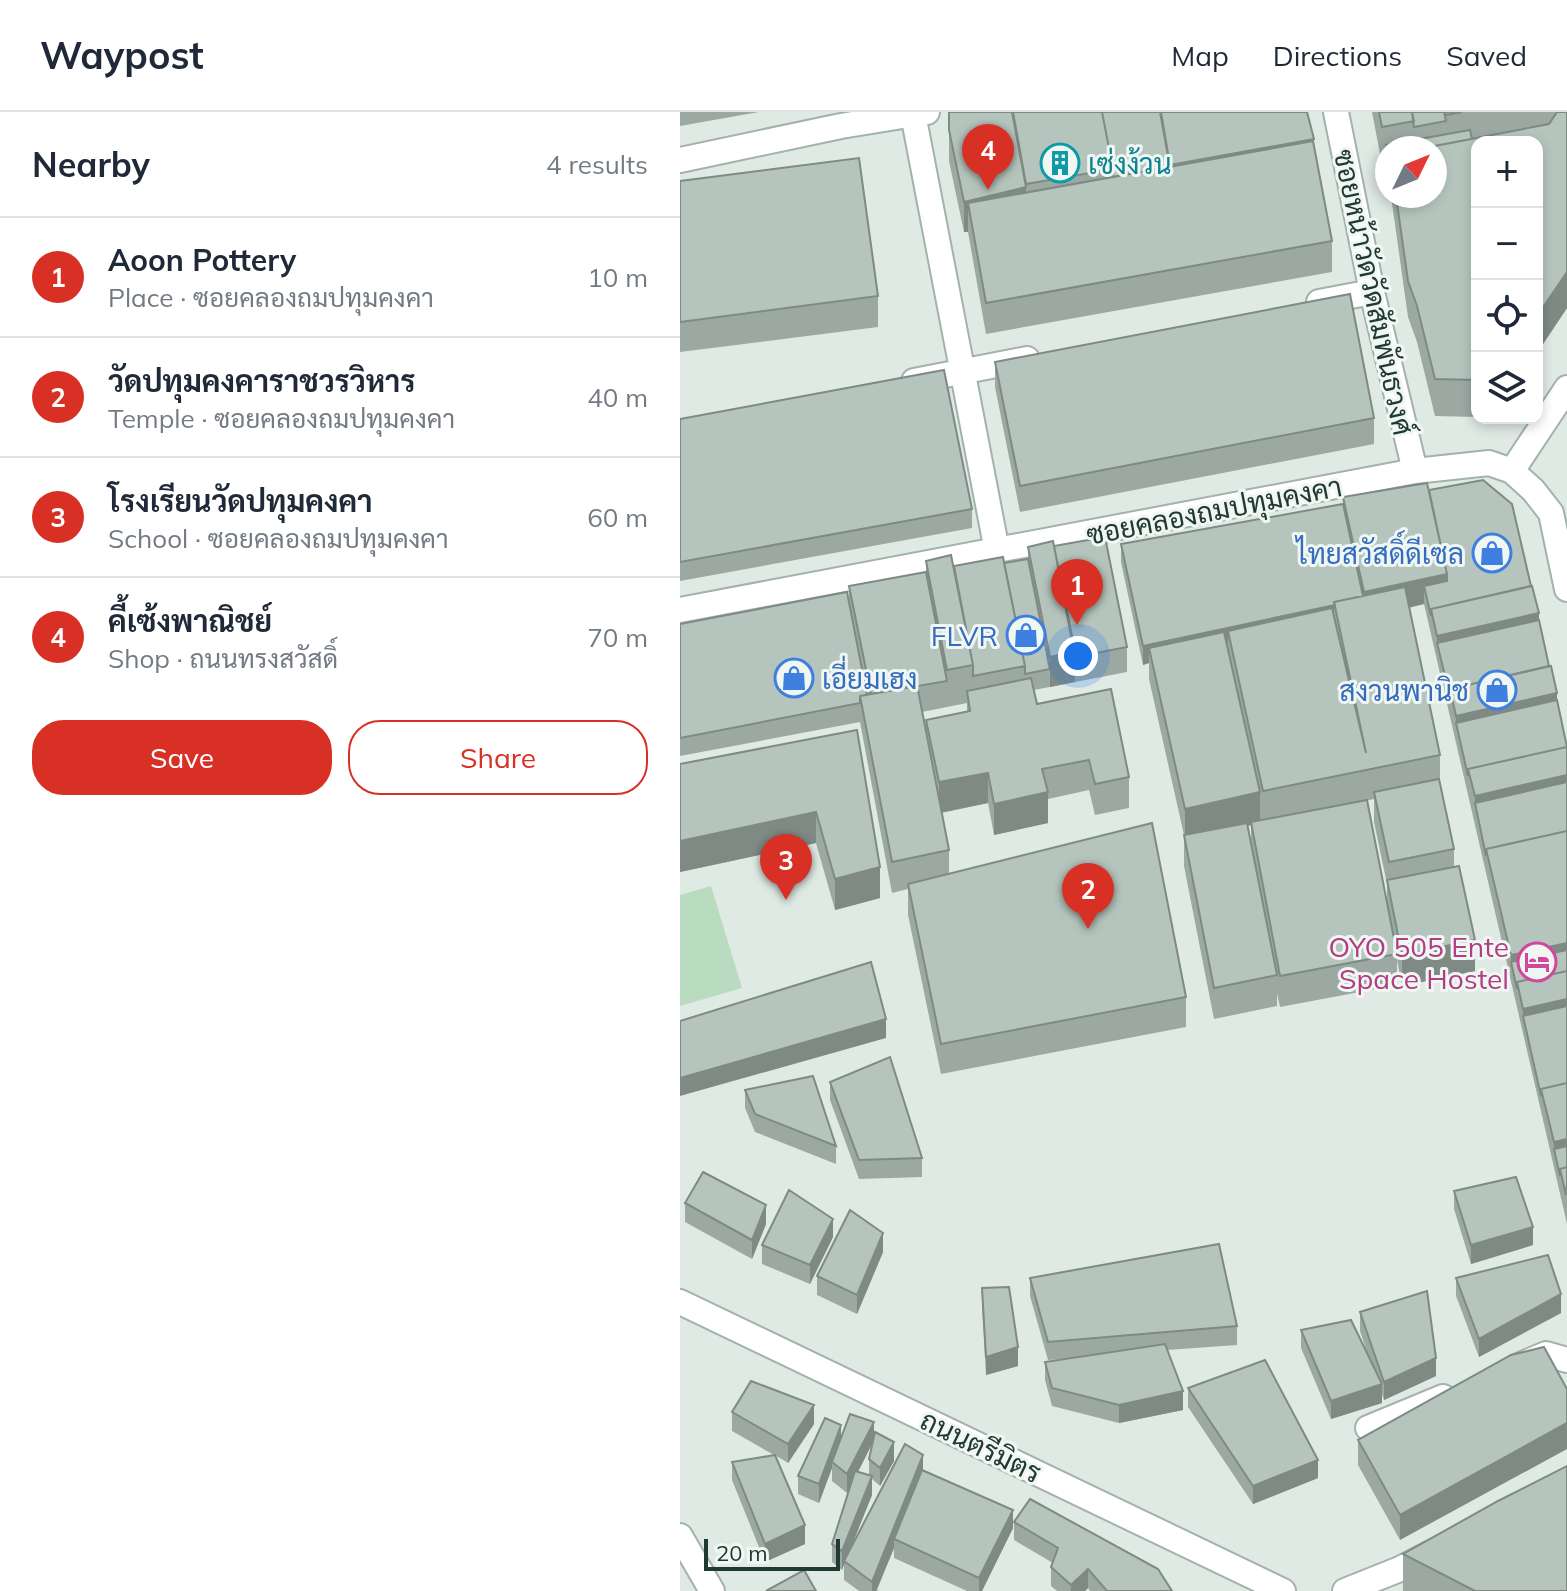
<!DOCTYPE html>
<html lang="en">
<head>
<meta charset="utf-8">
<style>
  :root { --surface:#fff; --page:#f6f6f7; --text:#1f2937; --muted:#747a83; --line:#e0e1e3; --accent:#d93025 }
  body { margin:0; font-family:Mulish,Sarabun,sans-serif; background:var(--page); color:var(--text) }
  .controls { position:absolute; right:24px; top:24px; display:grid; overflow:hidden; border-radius:16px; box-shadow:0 4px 12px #0003 }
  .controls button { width:72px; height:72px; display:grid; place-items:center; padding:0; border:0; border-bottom:2px solid var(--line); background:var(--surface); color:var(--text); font:40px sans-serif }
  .compass { position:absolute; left:695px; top:24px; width:72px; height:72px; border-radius:50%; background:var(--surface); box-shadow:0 4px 12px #0003; rotate:47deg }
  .scale { position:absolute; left:24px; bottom:20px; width:136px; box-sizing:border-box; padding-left:8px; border:4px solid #213a31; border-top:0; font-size:22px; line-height:28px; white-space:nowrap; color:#213a31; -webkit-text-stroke:6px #f0f7f3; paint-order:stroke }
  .you { position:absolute; left:398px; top:544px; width:28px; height:28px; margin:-20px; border:6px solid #fff; border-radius:50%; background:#1a73e8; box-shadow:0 0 0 12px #1a73e833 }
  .badge { display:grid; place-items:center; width:52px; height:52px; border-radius:50%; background:var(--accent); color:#fff; font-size:26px; font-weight:700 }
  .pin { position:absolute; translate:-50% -66px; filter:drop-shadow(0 2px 4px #0008) }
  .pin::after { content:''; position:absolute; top:42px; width:28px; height:24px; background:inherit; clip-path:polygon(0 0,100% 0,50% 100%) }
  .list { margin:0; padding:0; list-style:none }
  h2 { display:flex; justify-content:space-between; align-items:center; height:104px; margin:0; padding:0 32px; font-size:34px }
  h2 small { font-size:26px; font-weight:400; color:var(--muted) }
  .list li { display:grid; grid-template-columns:52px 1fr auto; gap:24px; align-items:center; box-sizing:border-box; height:120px; padding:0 32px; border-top:2px solid var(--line) }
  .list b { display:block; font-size:30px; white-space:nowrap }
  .list p { margin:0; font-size:26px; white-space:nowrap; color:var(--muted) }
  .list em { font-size:26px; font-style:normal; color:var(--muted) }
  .actions { display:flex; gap:16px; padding:24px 32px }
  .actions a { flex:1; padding:18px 0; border:2px solid var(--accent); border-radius:32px; text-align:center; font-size:28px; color:var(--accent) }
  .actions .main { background:var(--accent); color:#fff }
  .icon { flex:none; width:44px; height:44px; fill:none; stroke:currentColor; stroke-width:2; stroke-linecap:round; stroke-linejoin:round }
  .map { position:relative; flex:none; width:887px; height:1479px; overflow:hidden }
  header { display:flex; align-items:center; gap:48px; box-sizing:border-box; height:112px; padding:0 40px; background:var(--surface); border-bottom:2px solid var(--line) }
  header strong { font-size:38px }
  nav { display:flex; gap:44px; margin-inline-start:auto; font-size:28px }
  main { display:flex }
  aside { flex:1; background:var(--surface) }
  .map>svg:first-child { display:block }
  .garden { fill:#b9dbbf }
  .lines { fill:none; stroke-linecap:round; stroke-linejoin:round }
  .minor-casing { stroke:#a3b2ab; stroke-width:28 }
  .minor { stroke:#fff; stroke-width:24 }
  .wall { fill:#9ca9a3; fill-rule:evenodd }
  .shaded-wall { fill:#7f8a84 }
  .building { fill:#b5c5bd; stroke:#7f8a84; stroke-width:2 }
  .labels { text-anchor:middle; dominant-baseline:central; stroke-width:6; stroke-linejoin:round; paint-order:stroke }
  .culture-label { font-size:28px; fill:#0d838f; stroke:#f0f7f3; text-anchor:start }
  .street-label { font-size:28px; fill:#213a31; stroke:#f0f7f3 }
  .shop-label { font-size:28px; fill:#366cbe; stroke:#f0f7f3; text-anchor:end }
  .hotel-label { font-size:28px; fill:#b23c85; stroke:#f0f7f3; text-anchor:end }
</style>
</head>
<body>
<header>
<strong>Waypost</strong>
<nav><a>Map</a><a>Directions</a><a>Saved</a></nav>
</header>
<main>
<aside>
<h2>Nearby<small>4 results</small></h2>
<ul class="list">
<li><span class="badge">1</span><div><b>Aoon Pottery</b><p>Place · ซอยคลองถมปทุมคงคา</p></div><em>10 m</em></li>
<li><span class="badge">2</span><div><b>วัดปทุมคงคาราชวรวิหาร</b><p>Temple · ซอยคลองถมปทุมคงคา</p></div><em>40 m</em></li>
<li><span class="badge">3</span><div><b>โรงเรียนวัดปทุมคงคา</b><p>School · ซอยคลองถมปทุมคงคา</p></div><em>60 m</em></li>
<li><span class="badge">4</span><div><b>คี้เซ้งพาณิชย์</b><p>Shop · ถนนทรงสวัสดิ์</p></div><em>70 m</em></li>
</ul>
<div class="actions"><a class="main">Save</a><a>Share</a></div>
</aside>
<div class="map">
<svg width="887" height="1479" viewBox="0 0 887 1479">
  <rect width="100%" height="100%" fill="#e0eae5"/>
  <!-- garden -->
  <path class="garden" d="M31,774l31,102 -62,18v-111z"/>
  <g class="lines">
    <defs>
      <path id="minor" d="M656,0l36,180 43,179
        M233,2l84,437
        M0,48l161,-34 86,-14
        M639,190l53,-10
        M234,269l113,-22
        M832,359l55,-83
        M0,498l735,-139 74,-8 23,8 21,19 18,23 16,76
        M0,1190l603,289
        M838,1254l28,-12 21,6
        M688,1316l75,-31
        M0,1424l32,55
        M665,1479l55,-22 31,-16"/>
    </defs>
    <!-- minor casing -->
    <use href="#minor" class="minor-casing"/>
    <!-- minor -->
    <use href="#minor" class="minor"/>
  </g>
  <!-- wall -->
  <path class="wall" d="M0,0h79l-79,14z
    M269,0l365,27v8l18,94v31l-346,62 -18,-102h-4l-15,-71z
    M692,0h195v196l-30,45 -60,-211v275l-42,-1 -18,-74 -9,-25 -17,-121h44l-48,-48v24l-1,-9 -4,1z
    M0,69l198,115v31l-198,25z
    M315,250l379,56v26l-354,68 -25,-125z
    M0,307l292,90v19l-292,53z
    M749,378l110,130 28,127v477l-143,-620 -15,4 31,147v29l14,65v18l21,104 -73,15 -5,-26v25l-117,22 -3,-14v13l-63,13 -30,-153v-31l-35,-156v-16l-6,2 -22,-103v-18l222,-40v-7zM694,687v23l13,62v19l-31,-100zM571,713v19l-4,-18z
    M374,434l73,101v25l-93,18 3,14 92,73v31l-34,7 -6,-25 -41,9v24l-54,12 -6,-32 -47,10 8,37v24l237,123v30l-245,47 -33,-159v-26l-16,4 -32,-171 -180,34v-132l169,-21v-17l77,-14v-11l28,5 50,-3 24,-4v-12zM287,591v9l-41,8v14l-4,-22z
    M177,618l23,168 -45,12 -19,-67 -136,29v-108z
    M150,970l92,76v19l-63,2 -29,-79z
    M65,978l91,56v18l-81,-32 -10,-24z
    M774,1079l79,54 -62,19 -17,-55z
    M5,1091l81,21 -14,35 -67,-37z
    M153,1125l-23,47 -48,-20v-19z
    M203,1140l-26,62 -40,-19v-19z
    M350,1166l207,48v19l-70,5 16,60 -64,13 -67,-17 -7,-26v-18l18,-3 -15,1 -18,-64z
    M776,1166l105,35 -82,44 -23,-61z
    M302,1176l36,78 -32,9 -4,-69z
    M680,1200l76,64 -52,24 -2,-6v9l-51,16 -30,-71v-18l67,25 -8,-24z
    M508,1276l130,90 -65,26 -65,-97z
    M887,1277l-167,151 -42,-75v-25z
    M52,1300l82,12 -26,39 -13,-8 30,89 -40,18 -33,-82v-18l42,-7 -42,-24z
    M161,1325l33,2 20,22 -14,25 -8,-7v16l-24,59 75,-83 90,57 -31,63h-15l-73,-33v-10l-17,42 2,1h-20l-15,-11v-17l-2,7 -10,-8v-18l18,-56 -3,5 -15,-12v-13l-13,35 -21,-9v-18zM193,1330l-4,17v16l-11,-3z
    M334,1410l158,69h-82l-2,-3 -3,3h-28l-6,-5v-19l2,-4 -39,-23z
    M723,1442l164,37h-164z"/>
  <!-- shaded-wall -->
  <path class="shaded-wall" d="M346,75v31l-58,-15v29h-4v-30z
    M887,160v36l-30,45v-37z
    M767,462v26l-23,-14v18l-60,13v-25z
    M654,493v19l-106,7v16l-79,1v15l-6,2v-19z
    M859,501v25l-102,5v-7z
    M395,539v31l-25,5v-30z
    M877,581v25l-101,5v-7z
    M308,661v30l-49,10v-31z
    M887,663v25l-92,3v-7z
    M368,680v31l-54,12v-31z
    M580,680v31l-75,17v-31z
    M136,700v31l-136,29v-31z
    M200,755v31l-45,12v-31z
    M795,828v31l-73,15v-31z
    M887,831v26l-56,-7v-7z
    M887,887v26l-44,-9v-7z
    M206,907v19l-206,58v-18z
    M887,1027v26l-13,-16v-7z
    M86,1093v19l-14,35v-19z
    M153,1107v18l-23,47v-19z
    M853,1115v18l-62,19v-19z
    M203,1121v19l-26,62v-19z
    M881,1182v19l-82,44v-18z
    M338,1235v19l-32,9v-18z
    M756,1246v18l-52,24v-18z
    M702,1272v19l-51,16v-18z
    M503,1279v19l-64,13v-18z
    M134,1293v19l-26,39v-19z
    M194,1310v18l-27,53v-19z
    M887,1311v26l-167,91v-25z
    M161,1313v18l-9,19v6l-13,35v-19z
    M214,1330v19l-14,25v-18z
    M243,1343v19l-29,65v9l-18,43h-4v-9z
    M638,1348v18l-65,26v-18z
    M192,1364v19l-30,75v-19z
    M333,1398v18l-31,63h-3v-13z
    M125,1413v19l-40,18v-18z
    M408,1457v19l-3,3h-14v-6z"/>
  <!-- building -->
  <path class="building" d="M269,0h63l14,75 -62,15 -15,-72z
    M333,0h89l11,57 -87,15z
    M422,0h58l10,55 -57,10v-8z
    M481,0h146l7,27 -144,26z
    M699,0h33l2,9 -32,6z
    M732,0h32l2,9 -32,6z
    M765,0h17l-16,3z
    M877,0h10v160l-30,44v-174h-60v238l-42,-1 -18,-73 -9,-25 -12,-85h39v-48h-11l125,-24z
    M790,18l2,9 -48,9h-37v5l-1,-8z
    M633,29l19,100 -346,62 -18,-100z
    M179,46l19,138 -198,26v-141z
    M670,182l24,124 -354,68 -25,-124z
    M264,258l28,139 -292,53v-143z
    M803,368l29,24 19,82 -100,23v7l-7,-30 23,-5v-7l-18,-84z
    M747,371l20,91 -83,18 -21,-95z
    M663,392l20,92 -29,6 1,3 -192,41 -22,-102z
    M425,425l22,110 -52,10 -21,-111z
    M373,429l22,110 -25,6 -22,-110z
    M271,443l22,110 -26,5 -21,-109z
    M323,445l22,109 -52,10v-11l-19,-99z
    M348,447l22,110 -25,5v-8l-21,-103z
    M246,460l21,109 -76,13 -22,-108z
    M852,474l7,27 -102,23 -6,-27z
    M725,475l35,168 -177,36 -35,-160 104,-23 34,145 -32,-151z
    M167,480l20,103 -7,1v7l-180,35v-114z
    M859,508l10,46 -99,23v7l-13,-53z
    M544,520l36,160 -75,17 -36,-161z
    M871,554l6,27 -101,23 -6,-27z
    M351,566l6,26 74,-15 18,88 -34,7 -6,-24 -47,9 6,23 -54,12 -6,-31 -49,9 -13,-62 44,-9 -3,-20z
    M237,573l32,165 -57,12 -32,-166z
    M877,588l10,47 -99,22v7l-12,-53z
    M177,618l23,137 -45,12 -19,-67 -136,29v-77z
    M887,635v28l-92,21 -7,-27z
    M759,667l15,70 -65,13 -15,-70z
    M887,670v49l-81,18v7l-11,-53z
    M687,688l30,154 -117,22 -29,-154z
    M472,711l34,174 -245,47 -33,-160z
    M567,711l30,152 -63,13 -30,-153z
    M887,719v112l-56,12 -25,-106z
    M779,754l16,74 -73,15 -15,-75z
    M887,838v21l-50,11v7l-6,-27z
    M191,850l15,57 -206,59v-57z
    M887,859v28l-44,10 -6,-27z
    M887,894v77l-26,6v7l-18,-80z
    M210,945l32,101 -63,2 -29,-78z
    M133,964l23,70 -81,-32 -10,-24z
    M887,971v56l-13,3 -13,-53z
    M887,1034v21l-7,2v7l-6,-27z
    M887,1055v17l-1,11 -6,-26z
    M23,1060l63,33 -14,35 -67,-37z
    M836,1065l17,50 -62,18 -17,-54z
    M109,1078l44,29 -23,46 -48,-20z
    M170,1098l33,23 -26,62 -40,-19z
    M539,1132l18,82 -189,16 -18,-64z
    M868,1143l13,39 -82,45 -23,-61z
    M329,1175l9,60 -32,10 -4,-69z
    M747,1179l9,67 -52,24 -24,-70z
    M671,1208l31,64 -51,17 -30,-71z
    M485,1232l18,47 -64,14 -67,-17 -7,-26z
    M864,1235l23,42v34l-167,92 -42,-75 153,-85z
    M585,1248l53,100 -65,26 -65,-98z
    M71,1269l63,24 -26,39 -56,-32z
    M170,1302l24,8 -27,52 -15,-12z
    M145,1306l16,7 -22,59 -21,-8z
    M195,1320l19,10 -14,26 -11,-9z
    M225,1332l18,11 -51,127 -28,-21z
    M95,1343l30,70 -40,19 -33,-82z
    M887,1354v125h-92l-72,-37 95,-53z
    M242,1358l91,40 -34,68 -85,-39z
    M175,1359l17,5 -30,75 -10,-7z
    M350,1387l128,70 14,22h-65l-19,-22 -17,16 -20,-18 7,-19 -44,-26z
    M124,1458l12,21h-50z"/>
  <!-- icons -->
  <defs>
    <symbol id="building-ring" viewBox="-11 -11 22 22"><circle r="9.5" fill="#f0f7f3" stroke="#0f9aa8" stroke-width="1.5"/><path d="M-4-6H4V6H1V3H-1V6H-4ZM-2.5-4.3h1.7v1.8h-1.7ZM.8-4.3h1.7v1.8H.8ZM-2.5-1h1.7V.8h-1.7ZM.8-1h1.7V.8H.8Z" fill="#0f9aa8"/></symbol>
    <symbol id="shop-ring" viewBox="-11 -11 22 22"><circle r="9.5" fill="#f0f7f3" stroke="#3f7fe0" stroke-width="1.5"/><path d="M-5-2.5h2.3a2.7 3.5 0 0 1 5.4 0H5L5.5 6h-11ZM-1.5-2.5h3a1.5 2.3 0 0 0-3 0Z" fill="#3f7fe0"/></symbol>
    <symbol id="hotel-ring" viewBox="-11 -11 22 22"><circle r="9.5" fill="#f0f7f3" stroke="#d1479c" stroke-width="1.5"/><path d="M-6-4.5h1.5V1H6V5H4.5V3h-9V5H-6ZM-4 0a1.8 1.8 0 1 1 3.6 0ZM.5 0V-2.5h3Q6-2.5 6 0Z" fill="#d1479c"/></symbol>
  </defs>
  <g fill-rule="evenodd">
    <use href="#building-ring" x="358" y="29" width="44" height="44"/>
    <use href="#shop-ring" x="790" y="419" width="44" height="44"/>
    <use href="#shop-ring" x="324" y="501" width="44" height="44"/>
    <use href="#shop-ring" x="92" y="544" width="44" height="44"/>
    <use href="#shop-ring" x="795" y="556" width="44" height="44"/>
    <use href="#hotel-ring" x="835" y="828" width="44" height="44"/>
  </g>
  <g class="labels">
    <!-- culture labels -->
    <g class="culture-label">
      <text x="408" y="51">เซ่งง้วน</text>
    </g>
    <!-- street labels -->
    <g class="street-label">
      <text transform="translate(694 180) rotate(78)">ซอยหน้าวัดวัดสัมพันธวงศ์</text>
      <text transform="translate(534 398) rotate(-11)">ซอยคลองถมปทุมคงคา</text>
      <text transform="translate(301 1334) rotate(26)">ถนนตรีมิตร</text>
    </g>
    <!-- shop labels -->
    <g class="shop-label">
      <text x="784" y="441">ไทยสวัสดิ์ดีเซล</text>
      <text x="318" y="523">FLVR</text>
      <text x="142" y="566" text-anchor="start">เอี่ยมเฮง</text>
      <text x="789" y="578">สงวนพานิช</text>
    </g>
    <!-- hotel labels -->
    <g class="hotel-label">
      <text x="829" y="834">OYO 505 Ente<tspan x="829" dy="32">Space Hostel</tspan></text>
    </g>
  </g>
</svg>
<div class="controls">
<button>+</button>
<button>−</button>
<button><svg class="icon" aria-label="locate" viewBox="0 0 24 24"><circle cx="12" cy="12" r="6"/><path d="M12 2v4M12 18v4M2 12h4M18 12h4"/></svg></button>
<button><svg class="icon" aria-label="layers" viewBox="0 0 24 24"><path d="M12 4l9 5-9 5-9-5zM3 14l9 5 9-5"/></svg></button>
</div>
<svg class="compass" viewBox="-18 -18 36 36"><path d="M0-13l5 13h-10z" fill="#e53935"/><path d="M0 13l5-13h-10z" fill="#747a83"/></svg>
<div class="scale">20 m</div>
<div class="you"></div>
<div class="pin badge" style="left:397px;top:513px">1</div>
<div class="pin badge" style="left:408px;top:817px">2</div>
<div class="pin badge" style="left:106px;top:788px">3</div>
<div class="pin badge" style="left:308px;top:78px">4</div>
</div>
</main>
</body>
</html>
